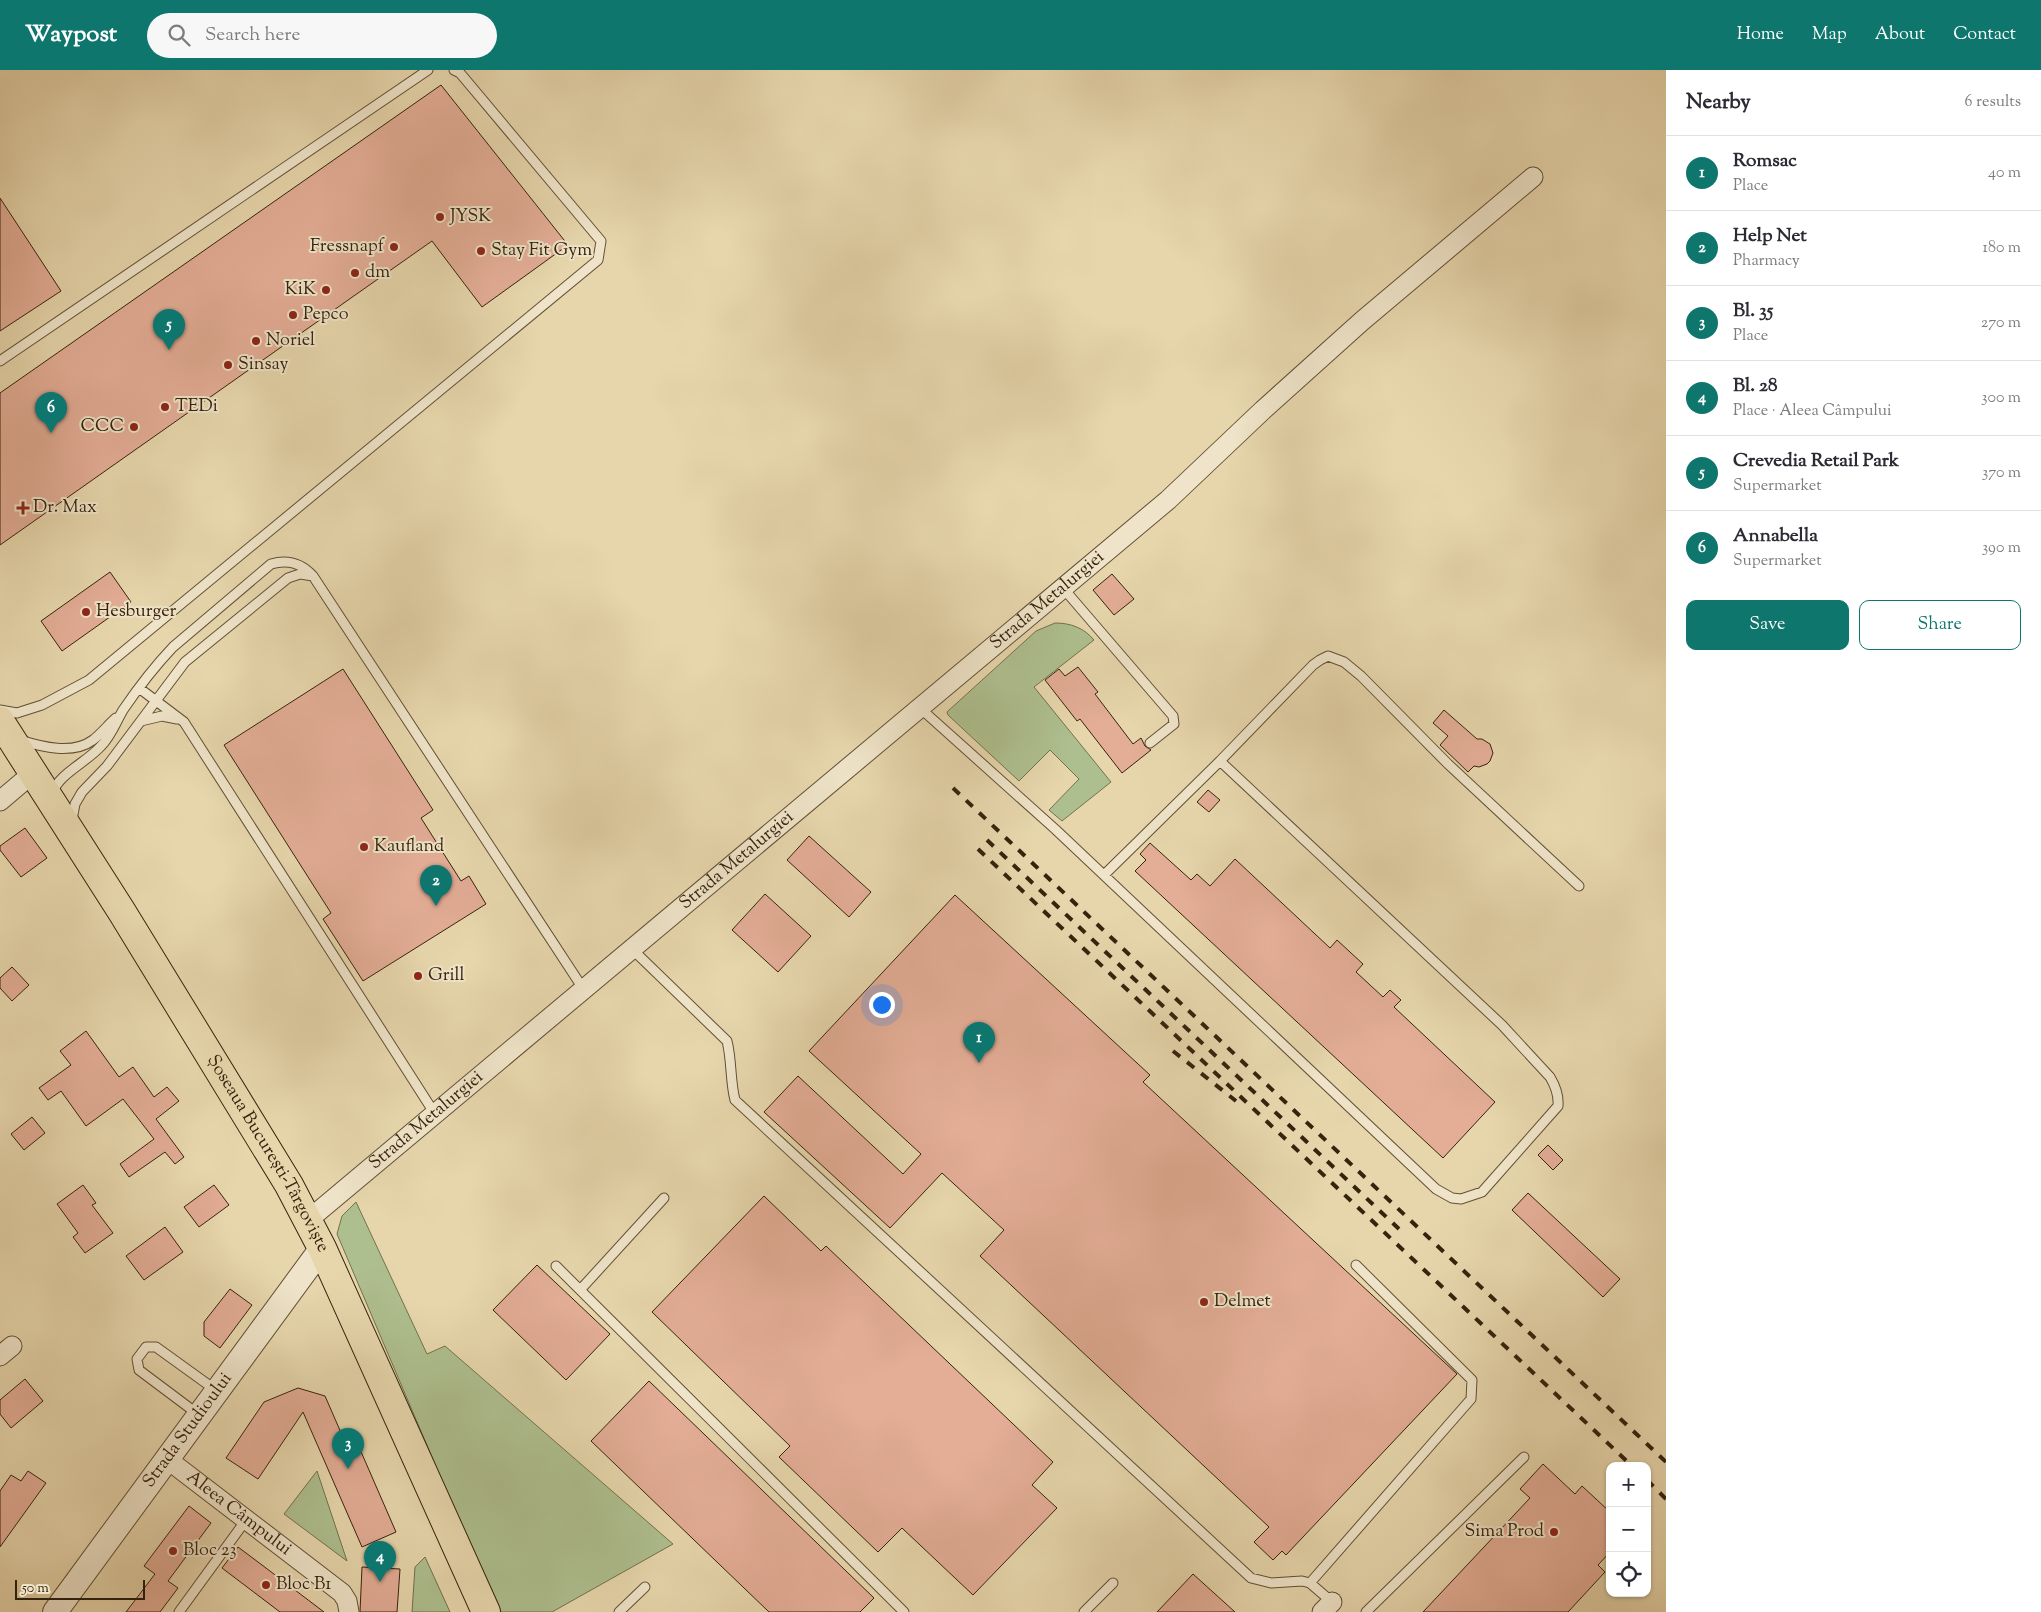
<!DOCTYPE html>
<html lang="en">
<head>
<meta charset="utf-8">
<style>
  :root { --surface:#fff; --page:#f7f7f7; --text:#2b2b33; --muted:#7c7c81; --line:#e1e1e2; --accent:#0f766e }
  body { margin:0; font-family:"Sorts Mill Goudy",serif; background:var(--page); color:var(--text) }
  .controls { position:absolute; right:15px; bottom:15px; display:grid; overflow:hidden; border-radius:10px; box-shadow:0 1px 4px #0004 }
  .controls button { width:45px; height:45px; display:grid; place-items:center; padding:0; border:0; border-bottom:1px solid var(--line); background:var(--surface); color:var(--text); font:25px sans-serif }
  .scale { position:absolute; left:15px; bottom:12px; width:130px; box-sizing:border-box; padding-left:5px; border:2px solid #36230d; border-top:0; font-size:14px; line-height:18px; white-space:nowrap; color:#36230d; -webkit-text-stroke:4px #efe4c9; paint-order:stroke }
  .you { position:absolute; left:881px; top:934px; width:18px; height:18px; margin:-12px; border:4px solid #fff; border-radius:50%; background:#1a73e8; box-shadow:0 0 0 8px #1a73e833 }
  .badge { display:grid; place-items:center; width:32px; height:32px; border-radius:50%; background:var(--accent); color:#fff; font-size:16px; font-weight:700 }
  .pin { position:absolute; translate:-50% -41px; filter:drop-shadow(0 1px 2px #0008) }
  .pin::after { content:''; position:absolute; top:26px; width:18px; height:15px; background:inherit; clip-path:polygon(0 0,100% 0,50% 100%) }
  .list { margin:0; padding:0; list-style:none }
  h2 { display:flex; justify-content:space-between; align-items:center; height:65px; margin:0; padding:0 20px; font-size:21px }
  h2 small { font-size:16px; font-weight:400; color:var(--muted) }
  .list li { display:grid; grid-template-columns:32px 1fr auto; gap:15px; align-items:center; box-sizing:border-box; height:75px; padding:0 20px; border-top:1px solid var(--line) }
  .list b { display:block; font-size:19px; white-space:nowrap }
  .list p { margin:0; font-size:16px; white-space:nowrap; color:var(--muted) }
  .list em { font-size:16px; font-style:normal; color:var(--muted) }
  .actions { display:flex; gap:10px; padding:15px 20px }
  .actions a { flex:1; padding:11px 0; border:1px solid var(--accent); border-radius:10px; text-align:center; font-size:18px; color:var(--accent) }
  .actions .main { background:var(--accent); color:#fff }
  .icon { flex:none; width:28px; height:28px; fill:none; stroke:currentColor; stroke-width:2; stroke-linecap:round; stroke-linejoin:round }
  .map { position:relative; flex:none; width:1666px; height:1542px; overflow:hidden }
  header { display:flex; align-items:center; gap:30px; box-sizing:border-box; height:70px; padding:0 25px; background:var(--accent); color:#fff }
  header strong { font-size:24px }
  nav { display:flex; gap:28px; margin-inline-start:auto; font-size:18px }
  .search { width:350px; height:45px; background:var(--page); display:flex; align-items:center; gap:12px; box-sizing:border-box; padding:0 18px; border-radius:28px; color:var(--muted); font-size:19px }
  main { display:flex }
  aside { flex:1; background:var(--surface) }
  .map>svg:first-child { display:block }
  .green { fill:#aebf8f; stroke:#72714e }
  .building { fill:#e3ad96; stroke:#36230d }
  .lines { fill:none; stroke-linecap:round; stroke-linejoin:round }
  .service-casing { stroke:#625035; stroke-width:11 }
  .minor-casing { stroke:#625035; stroke-width:21 }
  .tertiary-casing { stroke:#625035; stroke-width:26 }
  .primary-casing { stroke:#36230d; stroke-width:30 }
  .service { stroke:#efe4c9; stroke-width:9 }
  .minor { stroke:#efe4c9; stroke-width:19 }
  .tertiary { stroke:#efe4c9; stroke-width:24 }
  .primary { stroke:#e7d6ac; stroke-width:28 }
  .rail { stroke:#36230d; stroke-width:4; stroke-dasharray:9 9; stroke-linecap:butt }
  .poi-dot { fill:#8f2418; stroke:#efe4c9; stroke-width:2 }
  .labels { text-anchor:middle; dominant-baseline:central; stroke-width:4; stroke-linejoin:round; paint-order:stroke }
  .poi-label { font-size:18px; fill:#36230d; stroke:#efe4c9; text-anchor:start }
  .street-label { font-size:18px; fill:#36230d; stroke:#efe4c9 }
</style>
</head>
<body>
<header>
<strong>Waypost</strong>
<div class="search"><svg class="icon" aria-label="search" viewBox="0 0 24 24"><circle cx="10" cy="10" r="6"/><path d="M15 15l6 6"/></svg>Search here</div>
<nav><a>Home</a><a>Map</a><a>About</a><a>Contact</a></nav>
</header>
<main>
<div class="map">
<svg width="1666" height="1542" viewBox="0 0 1666 1542">
  <rect width="100%" height="100%" fill="#e7d6ac"/>
  <filter id="stains"><feTurbulence type="fractalNoise" baseFrequency=".004" numOctaves="4"/><feColorMatrix values="0 0 0 0 .2 0 0 0 0 .09 0 0 0 0 .02 0 0 0 .5 -.17"/></filter>
  <radialGradient id="worn" r=".72"><stop offset=".6" stop-color="#630" stop-opacity="0"/><stop offset="1" stop-color="#630" stop-opacity=".3"/></radialGradient>
  <!-- green -->
  <path class="green" d="M1055,553c16,0 29,5 39,17l-60,47 77,95 -49,39 -13,-11 30,-31 -29,-29 -31,31 -71,-66 -1,-3 89,-81z
    M356,1132l71,152 18,-8 228,198 -121,68h-54l-161,-378 5,-18z
    M317,1401l30,90 -63,-47z
    M425,1487l25,55h-38l3,-45z"/>
  <!-- building -->
  <path class="building" d="M441,15l127,160 -86,62 -50,-66 -432,304v-152z
    M0,128l61,93 -61,40z
    M110,502l21,30 -69,49 -21,-30z
    M1112,504l22,25 -20,16 -21,-25z
    M1078,597l20,25 -3,2 38,50 8,-6 4,8 6,4 -29,23 -42,-54 -3,2 -32,-41 14,-11 6,7z
    M343,599l90,141 -12,8 40,63 8,-5 17,28 -123,77 -40,-62 8,-6 -107,-168z
    M1444,640l33,29h5l8,5 3,9 -3,8 -3,3 -8,3 -5,-1 -6,6 -28,-27 8,-9 -15,-13z
    M1208,720l12,10 -11,12 -12,-10z
    M25,758l22,30 -26,19 -21,-27v-4z
    M809,766l62,56 -22,25 -62,-57z
    M1150,773l41,37 6,-6 13,12 25,-27 95,89 7,-8 26,24 -7,8 27,25 7,-7 11,10 -7,7 101,95 -52,56 -308,-287 11,-11 -6,-6z
    M765,824l46,42 -33,36 -46,-42z
    M955,825l195,180 -7,7 314,292 -171,181 -4,-4 -9,9 -19,-18 15,-15 -289,-271 24,-26 -62,-57 -52,55 -126,-116 34,-36 105,98 18,-20 -112,-103z
    M12,897l17,18 -17,16 -12,-13v-10z
    M86,961l33,46 14,-10 21,30 13,-10 12,14 -23,18 28,38 -9,7 -10,-12 -36,25 -9,-13 34,-25 -31,-40 -37,27 -25,-35 -13,9 -9,-12 32,-23 -11,-14z
    M32,1047l13,16 -21,17 -13,-16z
    M1548,1075l15,15 -10,10 -15,-15z
    M83,1115l13,18 -4,2 21,28 -28,20 -12,-16 5,-4 -21,-29z
    M214,1115l15,20 -30,22 -15,-20z
    M1528,1123l92,86 -17,18 -91,-87z
    M764,1126l57,55 5,-5 227,216 -21,23 25,23 -84,87 -71,-67 -24,24 -99,-95 11,-11 -138,-134z
    M165,1157l18,25 -39,28 -18,-24z
    M537,1195l73,69 -44,46 -73,-70z
    M230,1219l22,16 -32,43 -16,-12v-14z
    M25,1309l18,22 -32,27 -11,-14v-14z
    M649,1311l225,217 -14,14h-91l-178,-171z
    M298,1318l27,8 17,39 10,-4 44,101 -34,15 -59,-135 -45,67 -32,-21 38,-56z
    M1543,1394l32,30 7,-8 28,26v40l-12,13 7,7 -37,40h-145l107,-114 -10,-9z
    M28,1401l18,12 -46,64v-56l11,-16 10,6z
    M189,1436l22,17 -43,58 10,7 -18,24h-34l29,-38 -11,-8z
    M238,1477l24,18 62,47h-44l-58,-44z
    M362,1497l38,2 -3,43h-37z
    M1193,1504l42,38h-78z"/>
  <g class="lines">
    <defs>
      <path id="service" d="M0,291l428,-291
        M1063,518l110,128 1,8 -24,19
        M139,618l45,34 251,392
        M920,638l135,121 381,360 16,9 9,1 21,-7 76,-86c1,-11 -2,-19 -8,-29l-48,-52 -282,-264
        M0,640l17,3 25,-8 47,-25 509,-420 3,-19 -141,-168 -6,-3
        M141,651l21,-5 15,3
        M20,670c22,7 53,15 73,0 8,-6 15,-15 23,-22
        M52,724c6,-20 35,-32 49,-48 10,-10 15,-24 22,-36 15,-22 32,-44 50,-63l98,-83c17,-5 30,-1 42,12l271,414
        M72,750l3,-16 7,-12 25,-26 78,-104 103,-84 12,-4 13,2
        M1104,805l116,-114 93,-96 7,-5 8,-4 16,6 17,14 87,88 131,122
        M632,879l95,92c5,20 3,40 8,59l516,478 20,5 31,-2 8,2 22,19
        M556,1196l348,346
        M580,1220l84,-92
        M199,1345l-60,-45 -2,-11 9,-12h10l61,44
        M1310,1513l161,-184 1,-19 -116,-115
        M179,1542l67,-92
        M619,1542l26,-25
        M1084,1542l29,-29
        M1366,1542l158,-155"/>
      <g id="minor">
        <path d="M0,731l33,-28"/>
        <path id="s1" d="M307,1151l861,-721 95,-90 99,-89 171,-144"/>
        <path d="M0,1286l12,-10"/>
        <path id="s2" d="M167,1389l175,134 5,8 2,11"/>
        <path d="M1322,1542l10,-10"/>
      </g>
      <g id="tertiary">
        <path id="s3" d="M55,1542l267,-364"/>
      </g>
      <g id="primary">
        <path id="s4" d="M0,651l122,191 167,273 33,63 164,364"/>
      </g>
    </defs>
    <!-- service casing -->
    <use href="#service" class="service-casing"/>
    <!-- minor casing -->
    <use href="#minor" class="minor-casing"/>
    <!-- tertiary casing -->
    <use href="#tertiary" class="tertiary-casing"/>
    <!-- primary casing -->
    <use href="#primary" class="primary-casing"/>
    <!-- service -->
    <use href="#service" class="service"/>
    <!-- minor -->
    <use href="#minor" class="minor"/>
    <!-- tertiary -->
    <use href="#tertiary" class="tertiary"/>
    <!-- primary -->
    <use href="#primary" class="primary"/>
    <!-- rail -->
    <path class="rail" d="M953,718l713,674
      M987,770l412,389
      M978,779l654,617
      M1173,981l63,50
      M1647,1410l19,19"/>
  </g>
  <!-- markers -->
  <g class="poi-dot">
    <circle cx="440" cy="147" r="5"/>
    <circle cx="394" cy="177" r="5"/>
    <circle cx="481" cy="181" r="5"/>
    <circle cx="355" cy="203" r="5"/>
    <circle cx="326" cy="220" r="5"/>
    <circle cx="293" cy="245" r="5"/>
    <circle cx="256" cy="271" r="5"/>
    <circle cx="228" cy="295" r="5"/>
    <circle cx="165" cy="337" r="5"/>
    <circle cx="134" cy="357" r="5"/>
    <path d="M20.5 430.5h5v5h5v5h-5v5h-5v-5h-5v-5h5z"/>
    <circle cx="86" cy="542" r="5"/>
    <circle cx="364" cy="777" r="5"/>
    <circle cx="418" cy="906" r="5"/>
    <circle cx="1204" cy="1232" r="5"/>
    <circle cx="1554" cy="1462" r="5"/>
    <circle cx="173" cy="1481" r="5"/>
    <circle cx="266" cy="1515" r="5"/>
  </g>
  <g class="labels">
    <!-- poi labels -->
    <g class="poi-label">
      <text x="450" y="147">JYSK</text>
      <text x="384" y="177" text-anchor="end">Fressnapf</text>
      <text x="491" y="181">Stay Fit Gym</text>
      <text x="365" y="203">dm</text>
      <text x="316" y="220" text-anchor="end">KiK</text>
      <text x="303" y="245">Pepco</text>
      <text x="266" y="271">Noriel</text>
      <text x="238" y="295">Sinsay</text>
      <text x="175" y="337">TEDi</text>
      <text x="124" y="357" text-anchor="end">CCC</text>
      <text x="33" y="438">Dr. Max</text>
      <text x="96" y="542">Hesburger</text>
      <text x="374" y="777">Kaufland</text>
      <text x="428" y="906">Grill</text>
      <text x="1214" y="1232">Delmet</text>
      <text x="1544" y="1462" text-anchor="end">Sima Prod</text>
      <text x="183" y="1481">Bloc 23</text>
      <text x="276" y="1515">Bloc B1</text>
    </g>
    <!-- street labels -->
    <g class="street-label">
      <text stroke="none"><textPath href="#s1" startOffset="966">Strada Metalurgiei</textPath></text>
      <text stroke="none"><textPath href="#s1" startOffset="561">Strada Metalurgiei</textPath></text>
      <text stroke="none"><textPath href="#s1" startOffset="156">Strada Metalurgiei</textPath></text>
      <text stroke="none"><textPath href="#s4" startOffset="509">Șoseaua București-Târgoviște</textPath></text>
      <text stroke="none"><textPath href="#s3" startOffset="225">Strada Studioului</textPath></text>
      <text stroke="none"><textPath href="#s2" startOffset="90">Aleea Câmpului</textPath></text>
    </g>
  </g>
  <rect width="100%" height="100%" filter="url(#stains)"/>
  <rect width="100%" height="100%" fill="url(#worn)"/>
</svg>
<div class="controls">
<button>+</button>
<button>−</button>
<button><svg class="icon" aria-label="locate" viewBox="0 0 24 24"><circle cx="12" cy="12" r="6"/><path d="M12 2v4M12 18v4M2 12h4M18 12h4"/></svg></button>
</div>
<div class="scale">50 m</div>
<div class="you"></div>
<div class="pin badge" style="left:979px;top:993px">1</div>
<div class="pin badge" style="left:436px;top:836px">2</div>
<div class="pin badge" style="left:348px;top:1399px">3</div>
<div class="pin badge" style="left:380px;top:1512px">4</div>
<div class="pin badge" style="left:169px;top:280px">5</div>
<div class="pin badge" style="left:51px;top:363px">6</div>
</div>
<aside>
<h2>Nearby<small>6 results</small></h2>
<ul class="list">
<li><span class="badge">1</span><div><b>Romsac</b><p>Place</p></div><em>40 m</em></li>
<li><span class="badge">2</span><div><b>Help Net</b><p>Pharmacy</p></div><em>180 m</em></li>
<li><span class="badge">3</span><div><b>Bl. 35</b><p>Place</p></div><em>270 m</em></li>
<li><span class="badge">4</span><div><b>Bl. 28</b><p>Place · Aleea Câmpului</p></div><em>300 m</em></li>
<li><span class="badge">5</span><div><b>Crevedia Retail Park</b><p>Supermarket</p></div><em>370 m</em></li>
<li><span class="badge">6</span><div><b>Annabella</b><p>Supermarket</p></div><em>390 m</em></li>
</ul>
<div class="actions"><a class="main">Save</a><a>Share</a></div>
</aside>
</main>
</body>
</html>
